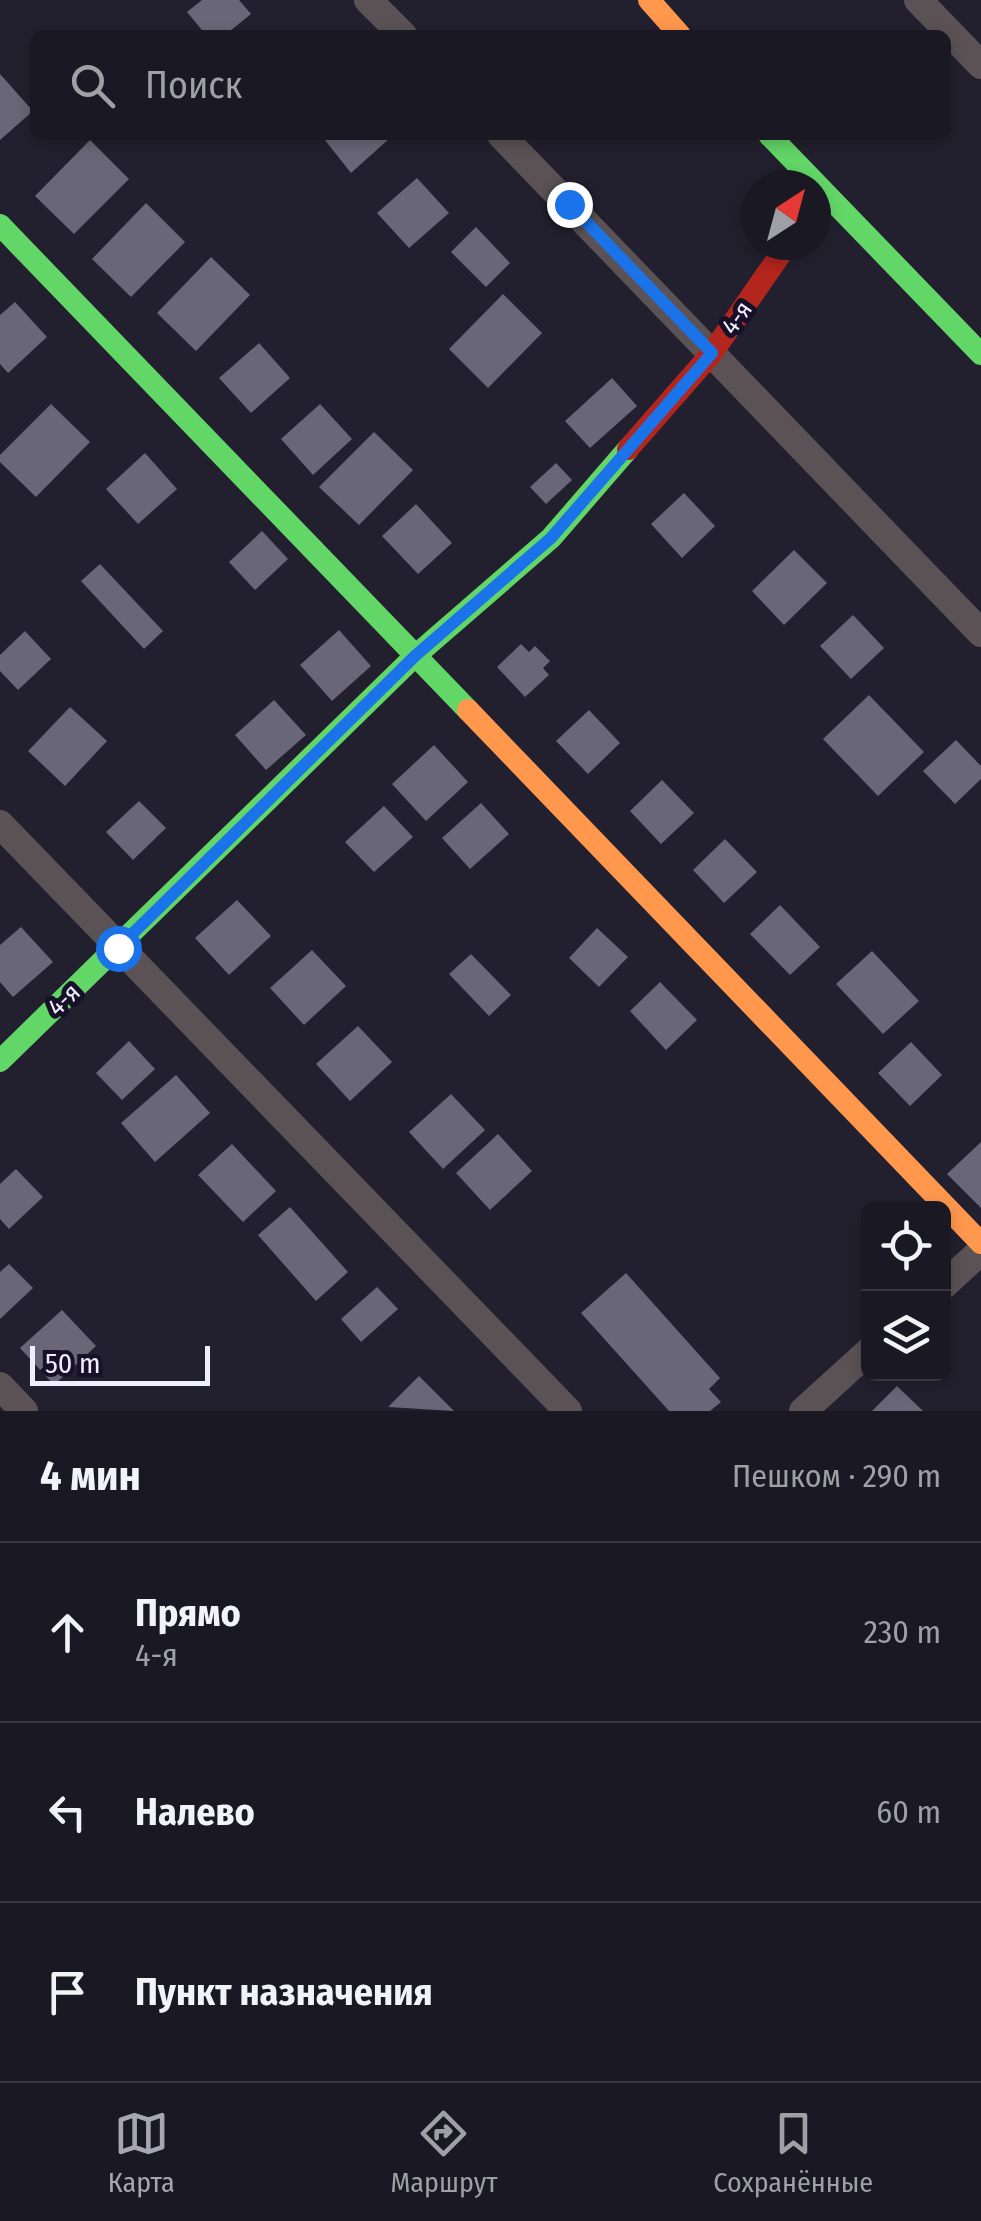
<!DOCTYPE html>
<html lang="ru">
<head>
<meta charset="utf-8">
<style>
  :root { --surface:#1a1822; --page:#23212a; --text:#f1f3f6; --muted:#9fa0a5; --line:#383740; --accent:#a7a6b4 }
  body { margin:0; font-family:"Fira Sans Condensed",sans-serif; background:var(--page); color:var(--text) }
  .controls { position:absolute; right:30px; bottom:30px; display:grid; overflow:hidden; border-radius:15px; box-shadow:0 5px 15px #0003 }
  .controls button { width:90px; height:90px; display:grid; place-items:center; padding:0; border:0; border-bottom:2px solid var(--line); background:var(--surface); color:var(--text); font:50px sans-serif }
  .compass { position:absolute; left:741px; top:170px; width:90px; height:90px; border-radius:50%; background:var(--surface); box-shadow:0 5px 15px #0003; rotate:36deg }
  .scale { position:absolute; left:30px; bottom:25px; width:180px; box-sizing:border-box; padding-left:10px; border:5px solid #efeefc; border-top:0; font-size:28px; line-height:35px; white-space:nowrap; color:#efeefc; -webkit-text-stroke:8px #161029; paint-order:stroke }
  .stop { position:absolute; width:30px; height:30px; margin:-22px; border:8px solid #1a73e8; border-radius:50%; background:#fff }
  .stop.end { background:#1a73e8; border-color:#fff; box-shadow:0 2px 10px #0008 }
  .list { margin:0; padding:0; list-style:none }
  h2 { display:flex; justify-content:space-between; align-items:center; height:130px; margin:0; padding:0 40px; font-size:42px }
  h2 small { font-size:32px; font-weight:400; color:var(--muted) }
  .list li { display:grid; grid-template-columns:65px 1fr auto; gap:30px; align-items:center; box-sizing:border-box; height:180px; padding:0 40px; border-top:2px solid var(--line) }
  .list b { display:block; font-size:38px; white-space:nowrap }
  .list p { margin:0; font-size:32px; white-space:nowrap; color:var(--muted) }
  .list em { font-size:32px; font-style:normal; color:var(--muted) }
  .icon { flex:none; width:55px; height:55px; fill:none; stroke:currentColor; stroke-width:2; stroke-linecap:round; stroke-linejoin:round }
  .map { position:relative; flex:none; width:981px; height:1411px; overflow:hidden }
  .search { position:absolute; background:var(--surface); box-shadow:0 5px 15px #0003; left:30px; right:30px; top:30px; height:110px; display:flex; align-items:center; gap:25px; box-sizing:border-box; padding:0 35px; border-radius:15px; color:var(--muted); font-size:38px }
  .sheet { height:670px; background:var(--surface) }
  nav { display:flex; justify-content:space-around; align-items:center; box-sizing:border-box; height:140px; border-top:2px solid var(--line); background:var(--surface); font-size:28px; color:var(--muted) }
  nav a { display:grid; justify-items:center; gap:5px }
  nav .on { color:var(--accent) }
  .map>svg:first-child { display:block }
  .building { fill:#696677 }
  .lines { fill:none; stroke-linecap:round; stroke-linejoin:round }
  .street { stroke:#5a5255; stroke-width:28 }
  .fast { stroke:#63d668; stroke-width:22 }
  .slow { stroke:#ff974d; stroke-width:22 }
  .jam { stroke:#b3261e; stroke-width:22 }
  .route { stroke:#1a73e8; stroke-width:12 }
  .labels { text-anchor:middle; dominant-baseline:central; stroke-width:10; stroke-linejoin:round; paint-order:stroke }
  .street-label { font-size:25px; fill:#efeefc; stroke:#161029 }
</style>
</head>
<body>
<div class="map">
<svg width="981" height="1411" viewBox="0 0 981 1411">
  <rect width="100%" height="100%" fill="#22202e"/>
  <!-- building -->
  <path class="building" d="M202,0h37l12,14 -26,21h-19l-19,-23z
    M0,74l33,37 -33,29z
    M321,135h67l2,3 -39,35z
    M90,140l39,39 -55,55 -39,-38z
    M417,178l32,35 -40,35 -32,-35z
    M146,203l39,39 -54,55 -39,-38z
    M476,227l34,36 -24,24 -35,-35z
    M211,257l39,38 -54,56 -39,-38z
    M503,294l39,39 -54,55 -39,-39z
    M15,302l32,35 -39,36 -8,-9v-49z
    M259,343l31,35 -39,35 -32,-35z
    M612,378l25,28 -47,42 -25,-27z
    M51,404l39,38 -54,55 -36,-35v-7z
    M320,404l32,35 -39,36 -32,-36z
    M374,432l39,38 -54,55 -40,-38z
    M145,453l32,36 -39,35 -32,-35z
    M556,463l16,17 -26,24 -16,-17z
    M684,493l31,33 -33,32 -31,-34z
    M416,504l36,39 -34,31 -36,-38z
    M262,531l26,28 -33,31 -26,-28z
    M794,550l33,33 -43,42 -32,-34z
    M100,564l63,67 -19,18 -63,-68z
    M853,615l31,33 -33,31 -31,-33z
    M339,630l32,36 -39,35 -32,-36z
    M25,631l26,28 -33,31 -18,-19v-16z
    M521,644l8,8 6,-6 15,15 -7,7 6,7 -24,22 -28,-30z
    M869,695l55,57 -46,44 -55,-57z
    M274,700l32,35 -40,35 -31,-35z
    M70,707l37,34 -42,45 -37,-35z
    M589,710l31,33 -32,31 -32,-33z
    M956,740l25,26v13l-26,25 -32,-33z
    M434,745l34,37 -42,39 -34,-37z
    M662,780l32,33 -33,31 -31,-33z
    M139,801l27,27 -33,32 -27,-28z
    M481,803l28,31 -39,35 -28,-31z
    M384,806l29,31 -39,35 -29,-30z
    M725,839l32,33 -33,31 -31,-33z
    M237,900l34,36 -42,39 -34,-37z
    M780,905l40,42 -30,28 -40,-41z
    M21,927l32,35 -40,35 -13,-15v-37z
    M597,928l31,29 -29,30 -30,-29z
    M312,950l34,36 -42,39 -34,-37z
    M872,951l47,50 -36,33 -47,-50z
    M471,954l40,41 -22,21 -40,-42z
    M660,982l37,38 -31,30 -36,-39z
    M358,1026l34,36 -42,39 -34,-37z
    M129,1041l26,28 -33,31 -26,-27z
    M911,1042l31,33 -32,31 -32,-33z
    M176,1075l34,38 -55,49 -34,-39z
    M451,1094l34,36 -42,39 -34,-37z
    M498,1134l34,37 -42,39 -34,-37z
    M981,1142v66l-34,-34z
    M232,1144l44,47 -33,31 -45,-47z
    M16,1169l27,28 -34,32 -9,-10v-35z
    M290,1207l58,65 -32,29 -58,-66z
    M9,1264l24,24 -33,31v-47z
    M626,1273l94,105 -11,11 12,13 -11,9h-41l-88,-98z
    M377,1287l21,22 -37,33 -20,-23z
    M62,1310l34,36 -42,39 -34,-37z
    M419,1376l35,35 -66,-4z
    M897,1386l26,25h-51z"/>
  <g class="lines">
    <!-- street -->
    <path class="street" d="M368,0l35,35
      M918,0l63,65
      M501,135l480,498
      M0,824l568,587
      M944,1285l37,-34
      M0,1386l24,25
      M803,1411l65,-59"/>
    <!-- fast -->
    <path class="fast" d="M769,135l212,219
      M0,225l468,485
      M0,1061l415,-405 136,-118 77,-89"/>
    <!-- slow -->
    <path class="slow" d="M649,0l31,35
      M468,710l513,533"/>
    <!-- jam -->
    <path class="jam" d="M628,449l84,-96 75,-108"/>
  </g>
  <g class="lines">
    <!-- route -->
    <path class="route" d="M118,948l297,-292 136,-118 161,-185 -143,-149"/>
  </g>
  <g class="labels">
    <!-- street labels -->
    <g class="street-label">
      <text transform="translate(737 318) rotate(-55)">4-я</text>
      <text transform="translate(64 1000) rotate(-44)">4-я</text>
    </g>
  </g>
</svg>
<div class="controls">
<button><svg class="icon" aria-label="locate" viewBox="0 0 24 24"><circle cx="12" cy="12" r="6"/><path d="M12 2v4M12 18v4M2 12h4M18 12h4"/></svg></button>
<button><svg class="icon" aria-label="layers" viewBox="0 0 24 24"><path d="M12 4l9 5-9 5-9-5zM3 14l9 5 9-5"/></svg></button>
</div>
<svg class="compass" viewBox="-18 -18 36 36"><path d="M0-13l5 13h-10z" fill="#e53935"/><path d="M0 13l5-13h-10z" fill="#9fa0a5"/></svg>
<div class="scale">50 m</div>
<div class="stop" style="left:118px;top:948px"></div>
<div class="stop end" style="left:569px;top:204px"></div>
<div class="search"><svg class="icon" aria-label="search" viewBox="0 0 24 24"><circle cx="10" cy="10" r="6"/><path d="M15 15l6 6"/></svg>Поиск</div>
</div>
<section class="sheet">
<h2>4 мин<small>Пешком · 290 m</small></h2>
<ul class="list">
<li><svg class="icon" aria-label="ahead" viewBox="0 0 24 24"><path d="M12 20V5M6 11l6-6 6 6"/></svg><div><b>Прямо</b><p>4-я</p></div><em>230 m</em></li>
<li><svg class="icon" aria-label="left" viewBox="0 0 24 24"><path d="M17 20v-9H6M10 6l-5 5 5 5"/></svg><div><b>Налево</b></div><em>60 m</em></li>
<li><svg class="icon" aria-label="arrive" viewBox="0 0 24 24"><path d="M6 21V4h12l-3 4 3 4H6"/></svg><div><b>Пункт назначения</b></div></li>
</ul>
</section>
<nav>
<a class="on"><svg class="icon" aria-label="map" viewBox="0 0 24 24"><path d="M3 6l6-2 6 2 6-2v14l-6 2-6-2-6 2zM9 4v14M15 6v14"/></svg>Карта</a>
<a><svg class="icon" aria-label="directions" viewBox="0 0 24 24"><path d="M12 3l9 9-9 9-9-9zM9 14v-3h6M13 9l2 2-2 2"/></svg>Маршрут</a>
<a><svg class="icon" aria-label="saved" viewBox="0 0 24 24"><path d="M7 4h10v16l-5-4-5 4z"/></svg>Сохранённые</a>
</nav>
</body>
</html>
